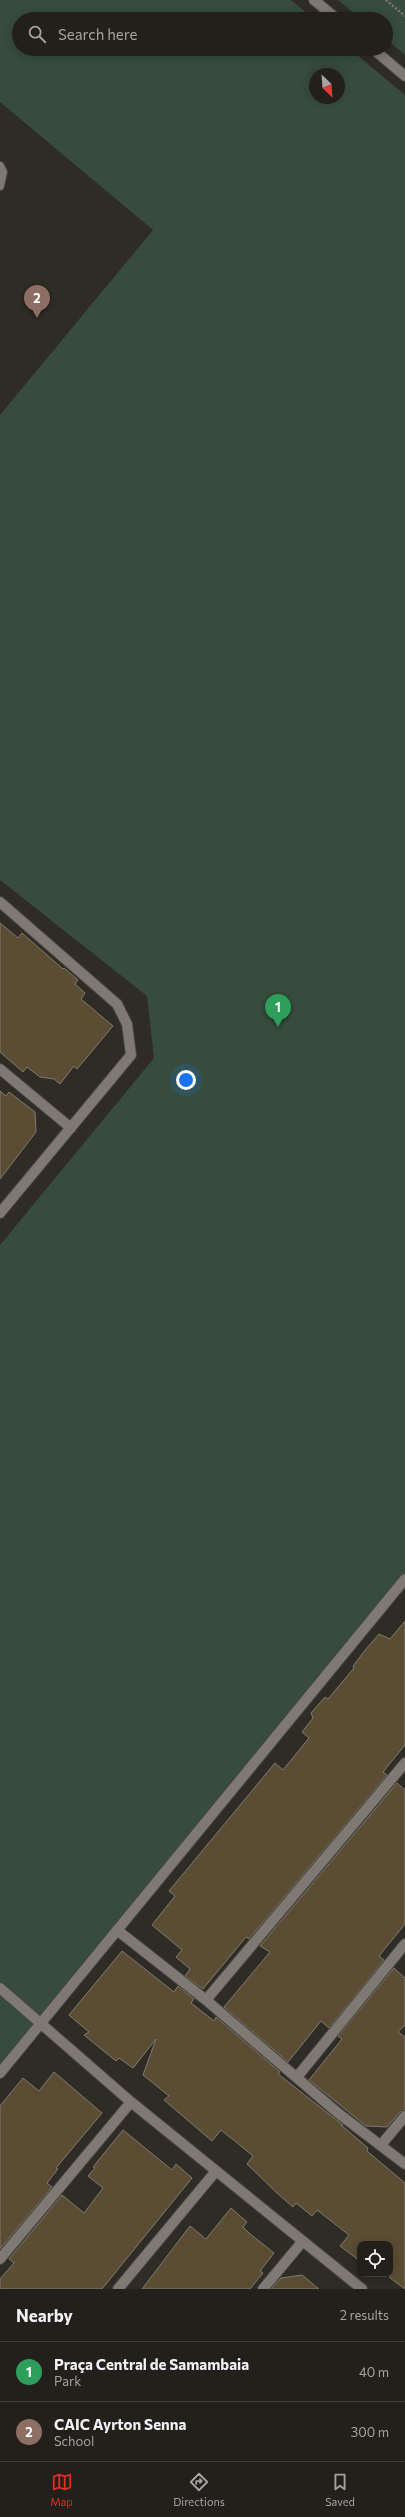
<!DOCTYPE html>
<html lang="en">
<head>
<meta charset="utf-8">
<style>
  :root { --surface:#23201c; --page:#2f2d29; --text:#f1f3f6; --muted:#a3a3a3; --line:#403e3b; --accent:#d93025 }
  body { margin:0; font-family:Commissioner,sans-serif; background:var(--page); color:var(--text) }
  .controls { position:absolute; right:12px; bottom:12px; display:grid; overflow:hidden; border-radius:8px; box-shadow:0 2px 10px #0003 }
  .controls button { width:36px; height:36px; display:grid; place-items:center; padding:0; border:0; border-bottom:1px solid var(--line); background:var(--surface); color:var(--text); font:20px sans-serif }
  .compass { position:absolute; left:309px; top:68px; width:36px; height:36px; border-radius:50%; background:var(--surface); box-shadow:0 2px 10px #0003; rotate:155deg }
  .you { position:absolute; left:186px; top:1080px; width:14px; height:14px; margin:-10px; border:3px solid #fff; border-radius:50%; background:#1a73e8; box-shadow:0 0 0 6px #1a73e833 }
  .badge { display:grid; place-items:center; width:26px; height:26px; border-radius:50%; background:var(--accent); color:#fff; font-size:13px; font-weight:700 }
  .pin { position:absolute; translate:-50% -33px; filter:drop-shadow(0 1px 2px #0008) }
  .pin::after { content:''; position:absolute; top:21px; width:14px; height:12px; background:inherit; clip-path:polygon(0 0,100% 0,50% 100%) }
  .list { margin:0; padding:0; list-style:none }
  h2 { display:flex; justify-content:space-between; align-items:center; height:52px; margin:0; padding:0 16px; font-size:17px }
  h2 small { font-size:13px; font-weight:400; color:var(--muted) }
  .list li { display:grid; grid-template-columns:26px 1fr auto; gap:12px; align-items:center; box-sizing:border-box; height:60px; padding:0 16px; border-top:1px solid var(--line) }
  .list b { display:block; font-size:15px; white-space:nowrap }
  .list p { margin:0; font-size:13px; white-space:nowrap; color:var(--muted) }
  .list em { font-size:13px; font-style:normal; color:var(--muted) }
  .icon { flex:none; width:22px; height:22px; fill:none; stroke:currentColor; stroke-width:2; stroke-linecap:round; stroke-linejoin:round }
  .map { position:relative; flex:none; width:405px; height:2289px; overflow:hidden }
  .search { position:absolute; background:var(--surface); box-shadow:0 2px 10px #0003; left:12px; right:12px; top:12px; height:44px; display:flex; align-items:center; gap:10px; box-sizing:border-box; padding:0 14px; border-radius:22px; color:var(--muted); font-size:15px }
  .sheet { height:172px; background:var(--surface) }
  nav { display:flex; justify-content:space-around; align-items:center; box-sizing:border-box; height:56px; border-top:1px solid var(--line); background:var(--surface); font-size:11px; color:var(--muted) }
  nav a { display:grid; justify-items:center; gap:2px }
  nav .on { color:var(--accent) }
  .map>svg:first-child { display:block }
  .park { fill:#374c3d; fill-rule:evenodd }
  .building { fill:#5b4d33; stroke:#7f7b73 }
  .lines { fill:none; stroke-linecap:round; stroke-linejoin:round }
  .lane-casing { stroke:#494640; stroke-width:10 }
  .street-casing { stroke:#494640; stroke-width:12 }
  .secondary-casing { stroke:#494640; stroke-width:12 }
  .path { stroke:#7c7873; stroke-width:2.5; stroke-dasharray:2 2; stroke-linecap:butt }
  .lane { stroke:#7e7972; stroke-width:8 }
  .street { stroke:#7e7972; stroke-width:10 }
  .secondary { stroke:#7e7972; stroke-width:10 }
</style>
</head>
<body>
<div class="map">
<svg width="405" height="2289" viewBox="0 0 405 2289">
  <rect width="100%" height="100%" fill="#2f2b25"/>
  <!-- park -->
  <path class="park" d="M0,0h291l23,19h-295v30h331l55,46v1490l-405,495v-835l154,-187 -7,-62 -147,-116v-465l153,-185 -153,-128zM315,74h24v24h-24z
    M338,0h67v55l-19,-16v-20h-25z"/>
  <!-- building -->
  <path class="building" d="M0,923l18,15 4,-5 41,36 1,-1 14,12 -3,4 10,9 -4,6 32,27 -36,43 -3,-3 -14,18 -6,-5 -14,-2 -13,-10 -4,5 -23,-20z
    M0,1091l6,5 3,-4 26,20 1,20 -36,47z
    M405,1621v124l-22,27 4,3 -138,164 -3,-2 -43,52 -18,-13 5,-7 -14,-12 6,-7 -30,-25 23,-29 -6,-5 106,-128 8,7 26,-32 -7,-6 11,-14 -2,-5 14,-16 3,2 26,-31 -1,-2 13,-17 13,-15 11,5z
    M397,1783l8,7v134l-26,32 5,4 -55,68 -8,-7 -33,41 -64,-55 46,-55 -10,-6z
    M122,1951l52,41 4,-6 16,13 -3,4 23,18 2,-4 64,55 -2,2 65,51h-2l27,23 -1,3 38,32v106l-15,-11v-34h-30v17l-20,-15 9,-11 -32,-25 -5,6 -16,-13 -3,4 -16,-14 -30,-29 6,-8 -17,-14 -15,-12 -9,11 -48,-41 5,-4 -26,-21 13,-36 -23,29 -14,-10 -3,3 -32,-26 5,-3 -20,-17z
    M394,1968l11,10v47l-7,7 7,5v73l-5,2 -13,15 -21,-1 -57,-46 33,-41 -4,-3z
    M54,2072l48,41 -46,55 2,1 -11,14 5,4 -52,62v-143l23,-28 16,13z
    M123,2130l49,40 4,-6 16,14 -90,111h-102v-10l14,-16 -5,-4 53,-64 22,18 19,-25 -15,-12 7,-8 -2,-1z
    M231,2208l16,14 -4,5 6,6 25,20 -14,18 3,2 -13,16h-108l48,-63 16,13z
    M302,2275l17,14h-48l10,-11z"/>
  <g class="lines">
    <defs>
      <path id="lane" d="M0,166l3,6 -3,14"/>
      <path id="street" d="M0,902l117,102 10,20 4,31 -131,158
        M0,1069l71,59
        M117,1930l89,70 132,113 67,51
        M0,1988l131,114 231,187
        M206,2000l199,-237
        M297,2077l108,-133
        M381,2145l24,-29
        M0,2259l131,-157
        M118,2289l98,-118
        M263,2289l39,-47"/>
      <path id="secondary" d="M314,0l23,19
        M373,49l32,27
        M0,2073l405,-494"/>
    </defs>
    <!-- lane casing -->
    <use href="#lane" class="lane-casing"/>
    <!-- street casing -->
    <use href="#street" class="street-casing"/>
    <!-- secondary casing -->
    <use href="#secondary" class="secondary-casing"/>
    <!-- path -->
    <path class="path" d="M386,0l19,16"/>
    <!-- lane -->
    <use href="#lane" class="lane"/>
    <!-- street -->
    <use href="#street" class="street"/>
    <!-- secondary -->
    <use href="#secondary" class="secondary"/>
  </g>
</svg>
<div class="controls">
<button><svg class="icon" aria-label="locate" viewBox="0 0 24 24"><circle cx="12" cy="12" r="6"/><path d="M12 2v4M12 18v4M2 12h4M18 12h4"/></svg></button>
</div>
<svg class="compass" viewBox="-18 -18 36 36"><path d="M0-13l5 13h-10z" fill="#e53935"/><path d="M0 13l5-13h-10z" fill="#a3a3a3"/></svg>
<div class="you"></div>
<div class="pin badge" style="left:278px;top:1027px;background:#2e9e5b">1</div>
<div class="pin badge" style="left:37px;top:318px;background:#8d6e63">2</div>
<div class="search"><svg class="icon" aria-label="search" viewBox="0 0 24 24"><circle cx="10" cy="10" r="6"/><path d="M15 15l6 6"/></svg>Search here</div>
</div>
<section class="sheet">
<h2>Nearby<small>2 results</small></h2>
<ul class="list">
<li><span class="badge" style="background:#2e9e5b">1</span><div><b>Praça Central de Samambaia</b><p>Park</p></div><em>40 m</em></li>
<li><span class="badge" style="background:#8d6e63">2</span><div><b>CAIC Ayrton Senna</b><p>School</p></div><em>300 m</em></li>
</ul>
</section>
<nav>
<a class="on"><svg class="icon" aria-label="map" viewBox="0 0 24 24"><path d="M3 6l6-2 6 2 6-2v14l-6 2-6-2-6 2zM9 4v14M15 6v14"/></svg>Map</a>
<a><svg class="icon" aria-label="directions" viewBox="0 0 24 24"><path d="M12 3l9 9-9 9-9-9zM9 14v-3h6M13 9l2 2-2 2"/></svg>Directions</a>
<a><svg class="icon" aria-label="saved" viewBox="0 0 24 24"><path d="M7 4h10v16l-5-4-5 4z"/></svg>Saved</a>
</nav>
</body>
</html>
